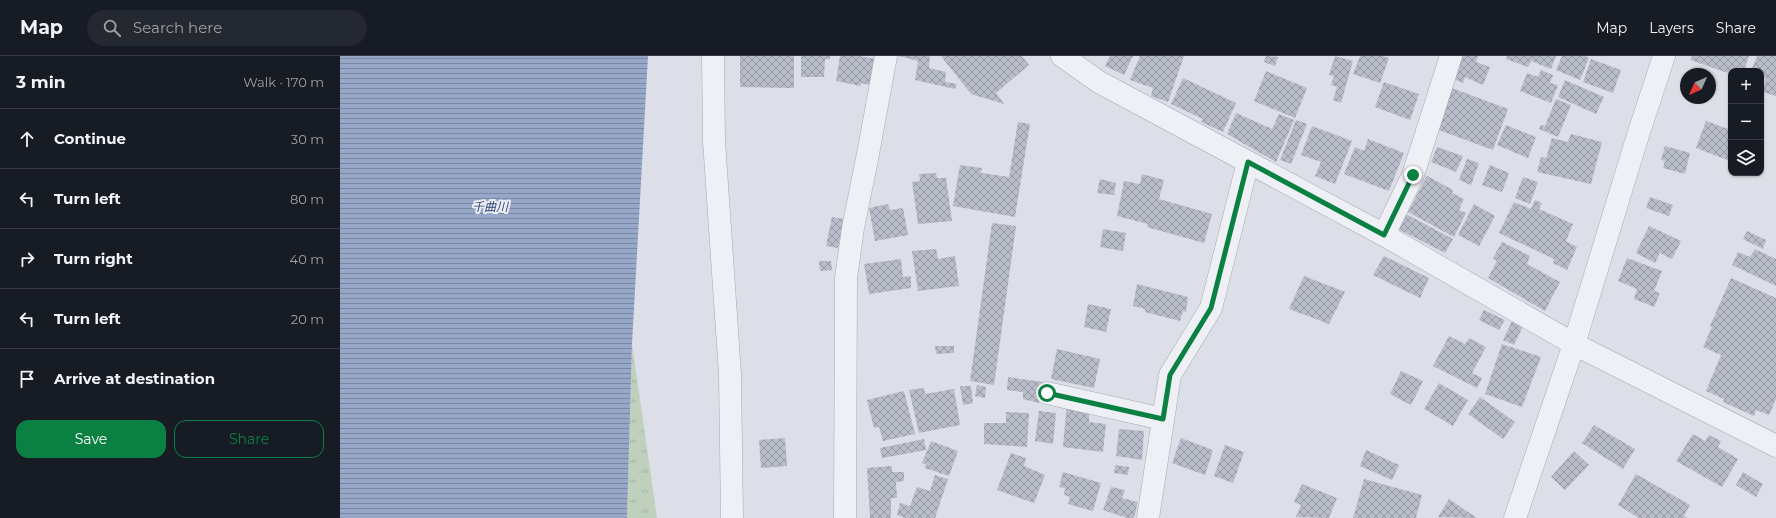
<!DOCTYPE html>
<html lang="en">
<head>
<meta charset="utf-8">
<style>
  :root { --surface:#171b24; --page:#242831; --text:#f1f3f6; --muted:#9ea1a6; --line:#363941; --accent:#0b8043 }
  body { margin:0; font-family:Montserrat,"Noto Sans JP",sans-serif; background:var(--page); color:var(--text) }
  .controls { position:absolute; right:12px; top:12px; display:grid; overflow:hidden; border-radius:8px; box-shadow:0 1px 3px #0004 }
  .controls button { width:36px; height:36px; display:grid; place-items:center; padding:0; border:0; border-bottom:1px solid var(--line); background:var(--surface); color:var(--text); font:20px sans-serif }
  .compass { position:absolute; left:1340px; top:12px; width:36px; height:36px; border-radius:50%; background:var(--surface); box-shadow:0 1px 3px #0004; rotate:225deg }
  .stop { position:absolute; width:12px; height:12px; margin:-9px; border:3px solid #0b8043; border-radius:50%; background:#fff }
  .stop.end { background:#0b8043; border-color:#fff; box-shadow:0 1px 4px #0008 }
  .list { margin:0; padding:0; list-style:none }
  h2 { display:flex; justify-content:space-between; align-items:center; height:52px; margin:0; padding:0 16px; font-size:17px }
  h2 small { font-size:13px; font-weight:400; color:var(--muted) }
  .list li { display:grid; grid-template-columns:26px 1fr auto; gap:12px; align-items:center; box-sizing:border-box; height:60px; padding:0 16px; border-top:1px solid var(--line) }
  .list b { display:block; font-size:15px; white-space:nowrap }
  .list em { font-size:13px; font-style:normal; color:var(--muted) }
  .actions { display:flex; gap:8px; padding:12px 16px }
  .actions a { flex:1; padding:9px 0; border:1px solid var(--accent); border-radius:12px; text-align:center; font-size:14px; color:var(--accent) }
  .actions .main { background:var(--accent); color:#fff }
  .icon { flex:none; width:22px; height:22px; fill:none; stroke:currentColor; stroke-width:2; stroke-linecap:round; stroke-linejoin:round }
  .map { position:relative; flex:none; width:1436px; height:462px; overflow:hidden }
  header { display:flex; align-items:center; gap:24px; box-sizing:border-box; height:56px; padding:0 20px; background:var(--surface); border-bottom:1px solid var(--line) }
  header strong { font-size:19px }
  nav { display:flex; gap:22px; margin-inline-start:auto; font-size:14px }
  .search { width:280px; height:36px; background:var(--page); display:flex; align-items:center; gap:10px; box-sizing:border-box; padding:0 14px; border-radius:22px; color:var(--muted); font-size:15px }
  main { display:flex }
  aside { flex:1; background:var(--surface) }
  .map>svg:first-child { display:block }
  .grass { fill:url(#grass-tufts) }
  .water { fill:url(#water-rules) }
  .building { fill:url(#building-cross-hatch) }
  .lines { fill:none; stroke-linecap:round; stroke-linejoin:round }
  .minor-casing { stroke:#a5a9b4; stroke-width:23 }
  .minor { stroke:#eff0f5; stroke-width:22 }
  .route { stroke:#0b8043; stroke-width:5 }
  .labels { text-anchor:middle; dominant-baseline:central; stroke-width:4; stroke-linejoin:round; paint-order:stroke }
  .water-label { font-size:12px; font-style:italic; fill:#304471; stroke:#ebeef4 }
</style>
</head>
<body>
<header>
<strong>Map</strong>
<div class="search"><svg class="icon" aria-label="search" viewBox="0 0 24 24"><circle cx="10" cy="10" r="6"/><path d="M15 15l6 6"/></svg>Search here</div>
<nav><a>Map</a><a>Layers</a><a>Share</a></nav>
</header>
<main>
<aside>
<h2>3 min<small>Walk · 170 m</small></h2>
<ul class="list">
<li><svg class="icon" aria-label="ahead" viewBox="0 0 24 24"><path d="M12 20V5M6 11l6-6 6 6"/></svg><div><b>Continue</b></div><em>30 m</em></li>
<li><svg class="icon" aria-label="left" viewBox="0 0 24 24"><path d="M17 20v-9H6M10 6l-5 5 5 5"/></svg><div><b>Turn left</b></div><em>80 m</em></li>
<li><svg class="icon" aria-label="right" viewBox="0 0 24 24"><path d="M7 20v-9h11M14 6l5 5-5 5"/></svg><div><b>Turn right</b></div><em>40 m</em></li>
<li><svg class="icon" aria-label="left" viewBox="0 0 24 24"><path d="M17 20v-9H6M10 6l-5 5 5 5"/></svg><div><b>Turn left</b></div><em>20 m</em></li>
<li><svg class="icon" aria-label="arrive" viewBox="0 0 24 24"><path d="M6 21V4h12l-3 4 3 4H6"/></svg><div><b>Arrive at destination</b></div></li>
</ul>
<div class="actions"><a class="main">Save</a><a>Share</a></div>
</aside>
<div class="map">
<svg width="1436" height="462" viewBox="0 0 1436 462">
  <defs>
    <pattern id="grass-tufts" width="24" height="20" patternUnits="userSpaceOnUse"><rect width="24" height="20" fill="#bfd1bd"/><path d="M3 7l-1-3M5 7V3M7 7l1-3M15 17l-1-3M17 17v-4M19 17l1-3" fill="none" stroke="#a4b4a3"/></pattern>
    <pattern id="water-rules" width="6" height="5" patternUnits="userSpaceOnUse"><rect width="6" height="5" fill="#96a7c8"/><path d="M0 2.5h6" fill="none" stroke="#7a88a4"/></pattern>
    <pattern id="building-cross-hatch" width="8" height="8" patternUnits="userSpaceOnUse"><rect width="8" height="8" fill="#b9bdc9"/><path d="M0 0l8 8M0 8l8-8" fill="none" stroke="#969aa4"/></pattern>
  </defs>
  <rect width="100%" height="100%" fill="#dcdfe7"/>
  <!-- grass -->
  <path class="grass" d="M292,288l25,174h-30z"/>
  <!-- water -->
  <path class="water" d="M0,0h308l-16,288 -5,174h-287z"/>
  <!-- building -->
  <path class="building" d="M400,0h54v32l-54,-1z
    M461,0h29v3h-5l-1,18h-23z
    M500,0h19l18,3 -4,27 -12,-3v3l-25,-5z
    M559,0h31l-1,12 17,4 -1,10 12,2 -2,5 -40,-9 3,-19z
    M601,0h81l7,9 -33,28 8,11 -33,-10z
    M770,0h23l-9,19 -19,-9z
    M800,0h44l-16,46 -17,-6 2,-8 -23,-8z
    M926,0l12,1 -3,9 -11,-4z
    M995,0l18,5 -12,42 -8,-3 4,-13 -6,-2 3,-9 -5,-1z
    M1020,0h23l6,2 -9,25 -27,-9z
    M1121,0h17l-2,6 14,5 -7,18 -18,-8 -2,6 -9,-4z
    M1167,0h49l-5,13 -20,-8 -3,6 -22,-8z
    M1222,0h24l3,2 -9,22 -24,-10z
    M1352,0h57l-5,15h-13v3l-41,-14z
    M1417,0h19v40l-13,-4 3,-14 -5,-1v-6h-10z
    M1251,3l30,11 -8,23 -30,-11z
    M1201,14l12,5 -3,8 8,2 -7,18 -31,-12 7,-18 11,4z
    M926,15l41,17 -12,30 -41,-17z
    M843,22l53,25 -13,29 -22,-10 2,-3 -32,-15z
    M1225,24l39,17 -8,17 -38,-17z
    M1044,26l35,12 -9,26 -35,-13z
    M1112,32l56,21 -15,41 -57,-21z
    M1216,43l15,6 -13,32 -19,-8 2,-4 4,1z
    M896,57l36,16 7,-15 15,6 -18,42 -49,-28z
    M956,64l11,4 -16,40 -11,-4z
    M1366,65l25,9 -1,31 -34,-13z
    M678,66l12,2 -15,93 -62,-11 7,-41 22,3 -1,5 28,4z
    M1166,69l30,12 -8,21 -31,-13z
    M972,70l40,15 -17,43 -20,-8 6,-14 -20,-7z
    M1231,78l31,8 -11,42 -54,-12 4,-15 5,1 6,-20 16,4z
    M1028,83l36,14 -15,38 -45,-17 11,-27 9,4z
    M1325,90l25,7 -5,21 -22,-6 2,-7 -4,-1z
    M1097,91l26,9 -7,16 -25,-10z
    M1127,103l12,4 -8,22 -12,-5z
    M1150,109l19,8 -7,19 -20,-7z
    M596,117l1,5h9l6,43 -34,3 -6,-42 8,-1 -1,-7z
    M802,118l22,6 -5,19 53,15 -8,29 -57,-16 1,-3 -31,-8 7,-35 16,3z
    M1087,120l26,14 -1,3 12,6 -5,11 7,3 -12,24 -46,-25z
    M1183,121l15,5 -8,22 -15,-6z
    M760,123l16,4 -2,12 -17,-2z
    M1310,141l23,8 -4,11 -23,-8z
    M1195,144l7,3 -3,6 34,15 -7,17 11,6 -10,23 -14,-7 1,-4 -55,-26 15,-31 17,7z
    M548,148l2,6 13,-2 5,27 -33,6 -6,-33z
    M1134,148l21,12 -16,30 -21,-11z
    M1066,158l47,25 -8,14 -47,-24z
    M492,161l12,2 -6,29 -12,-2z
    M652,167l24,3 -22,159 -24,-4z
    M1309,170l32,15 -9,18 -12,-6 -5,10 -19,-10z
    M763,173l23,4 -3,18 -23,-4z
    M1407,175l19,9 -3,9 -20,-10z
    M1162,186l28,14 -3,8 33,18 -15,29 -57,-33 9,-17 -4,-3z
    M596,193l2,10 17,-3 4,30 -41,5 -6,-40z
    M1415,193l21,10v27l-44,-21 6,-13 12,5z
    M1044,200l45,22 -9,20 -47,-23z
    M1287,202l35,13 -8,20 6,2 -6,14 -20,-8 3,-10 -19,-8z
    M561,203l2,18 8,-1v12l-42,6 -5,-30z
    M479,205h12l1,9 -12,1z
    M964,220l41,16 -16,32 -40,-15z
    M1391,222l45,20v101l-7,16 -13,-5 -2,6 -31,-14 1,-3 -18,-8 15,-36 -18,-8 9,-20 -2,-1z
    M797,228l51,13 -2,15 -3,-1 -3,10 -35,-9v-3l-12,-3z
    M748,248l23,5 -5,23 -22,-5z
    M1144,254l21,10 -6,10 -20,-10z
    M1172,265l11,5 -9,19 -11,-5z
    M1109,280l16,8 4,-6 17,9 -14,26 10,5 -5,10 -44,-22z
    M1162,288l39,13 -19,50 -37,-13z
    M595,290h19v7l-18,1z
    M717,293l43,10 -6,29 -43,-9z
    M1061,315l22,10 -12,24 -21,-11z
    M668,321l35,5 -4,21 -16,-4v-7l-16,-2z
    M1099,327l29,17 -15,26 -29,-17z
    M637,329l9,2 -1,11 -10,-2z
    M620,330h11l2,17 -10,2z
    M584,332l1,6 29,-5 6,36 -41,8 -10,-43z
    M564,335l11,43 -32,7 -4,-14 -5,1 -7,-28z
    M1140,341l35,25 -12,17 -35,-25z
    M727,345l22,9v12l17,2 -3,28 -40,-5z
    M699,355l17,2 -3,31 -18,-3z
    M666,356l23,1 -2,34 -43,-3v-21h22z
    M1254,369l41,24 -12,20 -41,-26z
    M779,373l25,2 -2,29 -26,-4z
    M1353,378l12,7 4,-6 12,6 -3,6 20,12 -16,28 -46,-26z
    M445,382l2,28 -26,2 -2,-28z
    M841,382l32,12 -8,25 -33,-12z
    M584,383l2,11 -44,8 -2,-10z
    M591,385l27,10 -9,25 -24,-8 1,-4 -4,-1z
    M885,389l19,7 -11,31 -19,-7z
    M1026,394l33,15 -7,15 -32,-14z
    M1234,395l15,14 -24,25 -14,-13z
    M671,397l15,5 -2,8 21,9 -11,28 -37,-13z
    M775,409l14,2 -1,8 -14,-2z
    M552,410v6h12v9l-8,1 1,16h-6v20h-21l-3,-50z
    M723,416l38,11 -8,28 -25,-7 2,-7 -6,-2 1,-7 -6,-1z
    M1403,416l20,12 -7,13 -20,-12z
    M1296,418l54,31 -6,11 3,2h-48l-21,-13z
    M595,419l13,4 -13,39h-29l-9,-3 3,-12 10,3 7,-19 13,4z
    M1024,423l58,16 -6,23h-63z
    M962,428l35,14 -8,20 -33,-1 5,-12 -7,-3z
    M771,431l14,3 -3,8 16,4 -4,16h-7l-24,-8z
    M1109,443l28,19 -39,-1z"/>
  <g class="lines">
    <defs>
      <path id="minor" d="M373,0l1,85 16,233 2,144
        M722,0l37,26 285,153 190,109 202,102
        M1044,179l29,-60 38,-119
        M707,337l116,26
        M505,462l1,-240 7,-50 15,-74 18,-98
        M808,462l22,-143 41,-67 37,-146
        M1175,462l59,-174 65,-212 25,-76"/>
    </defs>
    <!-- minor casing -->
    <use href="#minor" class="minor-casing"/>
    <!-- minor -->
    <use href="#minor" class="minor"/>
  </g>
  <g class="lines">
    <!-- route -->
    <path class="route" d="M707,337l116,26 7,-44 41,-67 37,-146 136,73 29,-60"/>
  </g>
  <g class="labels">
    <!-- water labels -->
    <g class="water-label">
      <text x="150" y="150">千曲川</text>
    </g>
  </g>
</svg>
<div class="controls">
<button>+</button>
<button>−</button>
<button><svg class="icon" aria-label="layers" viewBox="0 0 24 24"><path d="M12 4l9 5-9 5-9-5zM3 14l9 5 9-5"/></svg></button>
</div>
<svg class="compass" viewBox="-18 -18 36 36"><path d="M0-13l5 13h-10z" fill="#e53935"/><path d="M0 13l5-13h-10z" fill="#9ea1a6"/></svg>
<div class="stop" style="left:707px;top:337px"></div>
<div class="stop end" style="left:1073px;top:119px"></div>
</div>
</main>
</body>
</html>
